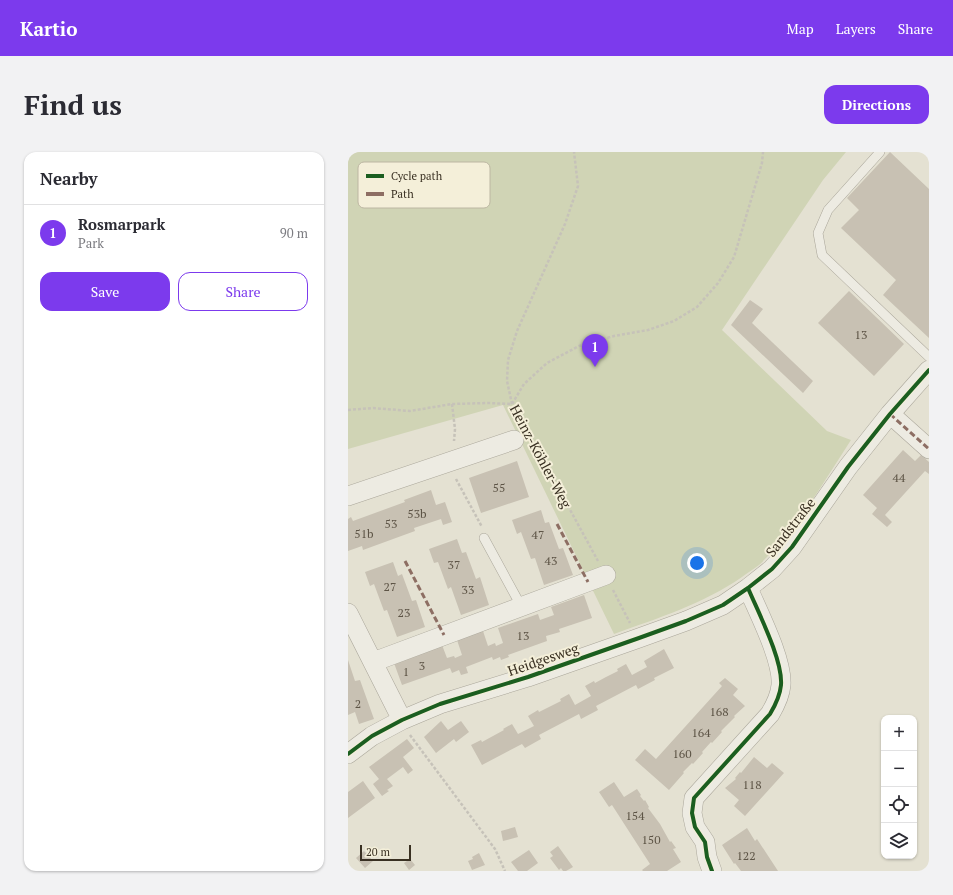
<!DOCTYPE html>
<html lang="en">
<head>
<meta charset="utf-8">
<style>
  :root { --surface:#fff; --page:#f2f2f3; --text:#2b2b33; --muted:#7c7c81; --line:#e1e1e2; --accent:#7c3aed }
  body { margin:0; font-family:"PT Serif",serif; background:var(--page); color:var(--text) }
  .controls { position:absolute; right:12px; bottom:12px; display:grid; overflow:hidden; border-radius:8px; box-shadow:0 1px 3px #0004 }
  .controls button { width:36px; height:36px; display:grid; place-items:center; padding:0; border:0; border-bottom:1px solid var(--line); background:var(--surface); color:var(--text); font:20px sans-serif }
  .scale { position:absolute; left:12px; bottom:10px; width:51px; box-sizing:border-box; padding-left:4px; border:2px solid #393022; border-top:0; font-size:11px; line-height:14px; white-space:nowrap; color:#393022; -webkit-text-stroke:3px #f4efd9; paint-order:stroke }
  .you { position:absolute; left:349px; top:411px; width:14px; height:14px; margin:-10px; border:3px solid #fff; border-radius:50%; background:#1a73e8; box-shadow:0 0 0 6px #1a73e833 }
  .badge { display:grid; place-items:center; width:26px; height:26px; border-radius:50%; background:var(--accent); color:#fff; font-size:13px; font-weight:700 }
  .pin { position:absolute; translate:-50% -33px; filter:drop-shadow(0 1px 2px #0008) }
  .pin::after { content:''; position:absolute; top:21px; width:14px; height:12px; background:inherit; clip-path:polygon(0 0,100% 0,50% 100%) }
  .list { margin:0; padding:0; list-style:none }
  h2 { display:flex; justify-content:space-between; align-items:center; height:52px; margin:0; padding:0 16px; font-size:17px }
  h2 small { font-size:13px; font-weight:400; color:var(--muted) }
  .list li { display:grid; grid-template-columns:26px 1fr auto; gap:12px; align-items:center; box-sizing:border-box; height:56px; padding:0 16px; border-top:1px solid var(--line) }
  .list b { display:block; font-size:15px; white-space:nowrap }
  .list p { margin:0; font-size:13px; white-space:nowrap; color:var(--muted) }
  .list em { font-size:13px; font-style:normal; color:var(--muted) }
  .actions { display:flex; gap:8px; padding:12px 16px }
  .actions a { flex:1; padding:9px 0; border:1px solid var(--accent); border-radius:12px; text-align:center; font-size:14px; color:var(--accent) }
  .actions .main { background:var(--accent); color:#fff }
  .icon { flex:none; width:22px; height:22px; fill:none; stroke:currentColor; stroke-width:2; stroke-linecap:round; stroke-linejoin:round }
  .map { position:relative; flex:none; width:581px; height:719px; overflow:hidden; border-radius:12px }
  header { display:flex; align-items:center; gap:24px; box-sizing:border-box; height:56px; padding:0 20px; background:var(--accent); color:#fff }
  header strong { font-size:19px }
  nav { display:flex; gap:22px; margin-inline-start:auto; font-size:14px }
  .intro { display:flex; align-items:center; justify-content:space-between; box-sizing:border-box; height:96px; padding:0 24px }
  h1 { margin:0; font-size:28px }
  .button { padding:10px 18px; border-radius:12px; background:var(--accent); color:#fff; font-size:14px; font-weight:700 }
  main { display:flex; gap:24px; padding:0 24px }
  aside { flex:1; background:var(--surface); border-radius:12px; box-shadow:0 1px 3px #0004 }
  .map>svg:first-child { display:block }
  .green { fill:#d0d4b5 }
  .building { fill:#c8c1b3 }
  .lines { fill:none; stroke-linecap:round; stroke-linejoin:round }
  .lane-casing { stroke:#aaa69a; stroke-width:10 }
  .street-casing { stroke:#aaa69a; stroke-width:20 }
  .path { stroke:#c6c2b9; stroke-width:2.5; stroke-dasharray:3 2; stroke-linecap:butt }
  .lane { stroke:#edebe2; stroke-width:9 }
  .street { stroke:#edebe2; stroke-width:19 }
  .quiet { stroke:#8d6e63; stroke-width:3; stroke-dasharray:6 3; stroke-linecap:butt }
  .cycleway-casing { stroke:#f4efd9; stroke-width:6 }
  .cycleway { stroke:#1b5e20; stroke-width:4 }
  .labels { text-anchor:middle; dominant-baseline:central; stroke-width:4; stroke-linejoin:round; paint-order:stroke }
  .number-label { font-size:12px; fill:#5d5446 }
  .street-label { font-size:14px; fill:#393022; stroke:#f4efd9 }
  .key { fill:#f4efd9; stroke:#bcb6a2; stroke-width:1 }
  .key-label { font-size:11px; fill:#393022 }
</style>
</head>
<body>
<header>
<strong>Kartio</strong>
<nav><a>Map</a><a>Layers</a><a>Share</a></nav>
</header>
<div class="intro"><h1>Find us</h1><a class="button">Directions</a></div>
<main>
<aside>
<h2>Nearby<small></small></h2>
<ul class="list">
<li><span class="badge">1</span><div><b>Rosmarpark</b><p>Park</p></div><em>90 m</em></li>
</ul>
<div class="actions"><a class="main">Save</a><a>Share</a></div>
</aside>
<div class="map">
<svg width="581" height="719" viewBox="0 0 581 719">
  <rect width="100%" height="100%" fill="#e4e1d2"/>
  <!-- green -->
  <path class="green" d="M0,0h498l-23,28 -101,150 105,101 24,9c-28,43 -54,89 -92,125 -5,4 -12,8 -17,12 -39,27 -84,41 -128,57l-111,-229 -155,44z"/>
  <!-- building -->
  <path class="building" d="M542,0l39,37v149l-46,-43 13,-15 -55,-52 18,-18 -12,-12z
    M501,139l55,53 -30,32 -56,-53z
    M402,148l13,9 -11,14 61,58 -10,12 -72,-68z
    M555,298l12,11 6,-6 8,7v12l-4,-3 -40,44 7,7 -5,5 -15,-13 5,-6 -14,-13z
    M169,309l12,36 -48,16 -12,-35z
    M83,338l5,15 9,-3 7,20 -9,3 -2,-6 -27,9 1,3 -52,19 -1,-4 -14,5v-32l3,-2 2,4 52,-19 -1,-2z
    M193,358l4,13 4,-1 10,27 4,-1 10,27 -29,10 -9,-27 -4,1 -10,-27 -4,2 -5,-14z
    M109,387l5,14 4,-1 10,27 4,-2 9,28 -28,10 -10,-28 -3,2 -10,-27 -4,1 -5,-14z
    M45,410l5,14 4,-2 10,27 4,-1 9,27 -28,10 -10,-27 -3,1 -10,-27 -4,2 -5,-14z
    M236,443l8,23 -33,11 1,3 -14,4 1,5 -39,14 1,2 -8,3 -1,-3 -7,3 -1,-3 -26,10 2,6 -7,2 -2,-5 -7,3 -2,-5 -48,17 -8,-22 48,-18 5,13 7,-2 1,2 7,-3 -5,-15 26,-9 5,15 7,-3 1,3 7,-3 -5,-15 40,-14 2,6 14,-5 -3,-8z
    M316,497l10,19 -20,10 1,2 -17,9 -2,-4 -40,21 2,4 -17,9 -2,-5 -40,21 2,4 -16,9 -3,-4 -40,21 -11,-20 10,-5 1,2 22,-12 -1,-1 9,-5 6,10 16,-8 -6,-10 10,-6 1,2 22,-11 -1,-2 9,-5 6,11 16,-9 -6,-10 9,-5 1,2 11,-6 12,-6 -1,-2 9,-5 6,11 15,-8 -3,-6z
    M0,508l7,21 5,-1 14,39 -15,5 -4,-12 -7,3z
    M377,526l13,11 -5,6 12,11 -11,10 1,1 -14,14 1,1 -10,11 -1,-1 -9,10 1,1 -10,11 -1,-1 -9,9 1,1 -15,17 -34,-30 10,-11 11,10 66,-73 -3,-3z
    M93,569l7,9 13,-9 8,11 -13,10 -2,-3 -18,14 -12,-16z
    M59,587l7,9 -11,9 10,13 -5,4 -5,-7 -16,12 6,7 -6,4 2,1 -7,5 -9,-12 6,-5 -10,-12z
    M406,605l13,11 5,-5 12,10 -39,43 -11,-10 5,-6 -14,-12 11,-9 -1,-1 5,-6 1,1z
    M15,629l12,17 -27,20v-26z
    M266,630l10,15 13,-8 4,6 -1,1 4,5 1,-1 4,7 -1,1 12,16 10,18 1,-1 5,7 -3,1 8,13 -14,9h-24l-1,-1 8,-6 -38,-59 -3,2 -10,-15z
    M167,675l3,10 -15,4 -2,-10z
    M399,676l8,13 2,-2 21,32h-37l-6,-8 -1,1 -12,-19z
    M210,694l15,21 -7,4h-3l-2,-3 -2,2 -9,-12 3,-2 -3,-4z
    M181,698l9,13 -11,8h-9l-7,-9z
    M16,699l9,10 -8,7 -9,-10z
    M131,701l6,12 -13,5 -4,-9 5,-2 -1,-2z
    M62,707l5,6 -6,5 -5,-7z"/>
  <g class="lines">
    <defs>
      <path id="lane" d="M532,0l-52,58 -10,23 4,22 107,102
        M136,386l37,68"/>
      <path id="street" d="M542,262l39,35
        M0,344l166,-56
        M0,461l54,107
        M25,510l233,-87
        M0,602l24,-18 30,-16 38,-16 88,-27 111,-39 47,-17 37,-16 25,-17 24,-19 20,-22 56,-80 42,-53 39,-44
        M364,719l-5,-14 -2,-15 -10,-15 -3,-14 2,-15 76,-84c6,-10 10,-18 11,-29 2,-25 -23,-73 -33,-97"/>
    </defs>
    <!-- lane casing -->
    <use href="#lane" class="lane-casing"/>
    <!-- street casing -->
    <use href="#street" class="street-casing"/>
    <!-- path -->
    <path class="path" d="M104,252l3,25 -1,12
      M0,258l25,-2 37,3 42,-7 36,-1 24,1 12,-20 23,-21 32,-17 35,-10 34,-6 26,-9 23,-14 21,-24 16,-26 28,-94 1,-11
      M176,274l-12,-22 -5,-23 1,-21 9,-29 48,-107 13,-38 -4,-34
      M184,288l66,121
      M108,327l26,48
      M265,438l17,33
      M62,583l85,114 10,22"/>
    <!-- lane -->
    <use href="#lane" class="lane"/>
    <!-- street -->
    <use href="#street" class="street"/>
    <!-- quiet -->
    <path class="quiet" d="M542,262l39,35
      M209,372l31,58
      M57,409l39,74"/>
    <defs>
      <path id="cycleway" d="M0,602l24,-18 30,-16 38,-16 88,-27 111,-39 47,-17 37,-16 25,-17 24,-19 20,-22 56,-80 42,-53 39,-44
        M364,719l-5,-14 -2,-15 -10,-15 -3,-14 2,-15 76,-84c6,-10 10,-18 11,-29 2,-25 -23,-73 -33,-97"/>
    </defs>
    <!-- cycleway casing -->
    <use href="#cycleway" class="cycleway-casing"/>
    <!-- cycleway -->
    <use href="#cycleway" class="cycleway"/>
  </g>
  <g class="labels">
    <!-- number labels -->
    <g class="number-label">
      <text x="513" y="182">13</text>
      <text x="551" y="325">44</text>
      <text x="151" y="335">55</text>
      <text x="69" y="361">53b</text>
      <text x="43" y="371">53</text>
      <text x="16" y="381">51b</text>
      <text x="190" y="382">47</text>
      <text x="203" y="408">43</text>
      <text x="106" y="412">37</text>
      <text x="42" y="434">27</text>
      <text x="120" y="437">33</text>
      <text x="56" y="460">23</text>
      <text x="175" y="483">13</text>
      <text x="74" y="513">3</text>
      <text x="58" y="519">1</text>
      <text x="10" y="551">2</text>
      <text x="371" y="559">168</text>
      <text x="353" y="580">164</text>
      <text x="334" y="601">160</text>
      <text x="404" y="632">118</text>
      <text x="287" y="663">154</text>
      <text x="303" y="687">150</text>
      <text x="398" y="703">122</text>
    </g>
    <!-- street labels -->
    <g class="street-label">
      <text transform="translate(193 304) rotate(62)">Heinz-Köhler-Weg</text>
      <text transform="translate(442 375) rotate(-52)">Sandstraße</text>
      <text transform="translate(195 507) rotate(-19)">Heidgesweg</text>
    </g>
  </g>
  <!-- legend -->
  <rect x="10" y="10" width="132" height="46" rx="6" class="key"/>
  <rect x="18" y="22" width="18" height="4" fill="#1b5e20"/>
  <rect x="18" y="40" width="18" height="4" fill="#8d6e63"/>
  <g class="key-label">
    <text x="43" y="28">Cycle path</text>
    <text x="43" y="46">Path</text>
  </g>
</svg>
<div class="controls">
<button>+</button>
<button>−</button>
<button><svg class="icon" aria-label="locate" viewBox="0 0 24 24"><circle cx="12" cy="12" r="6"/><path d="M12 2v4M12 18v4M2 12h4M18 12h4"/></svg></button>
<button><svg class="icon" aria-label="layers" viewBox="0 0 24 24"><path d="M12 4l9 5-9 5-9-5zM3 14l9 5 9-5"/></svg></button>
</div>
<div class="scale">20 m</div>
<div class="you"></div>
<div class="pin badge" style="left:247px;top:215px">1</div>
</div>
</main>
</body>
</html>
